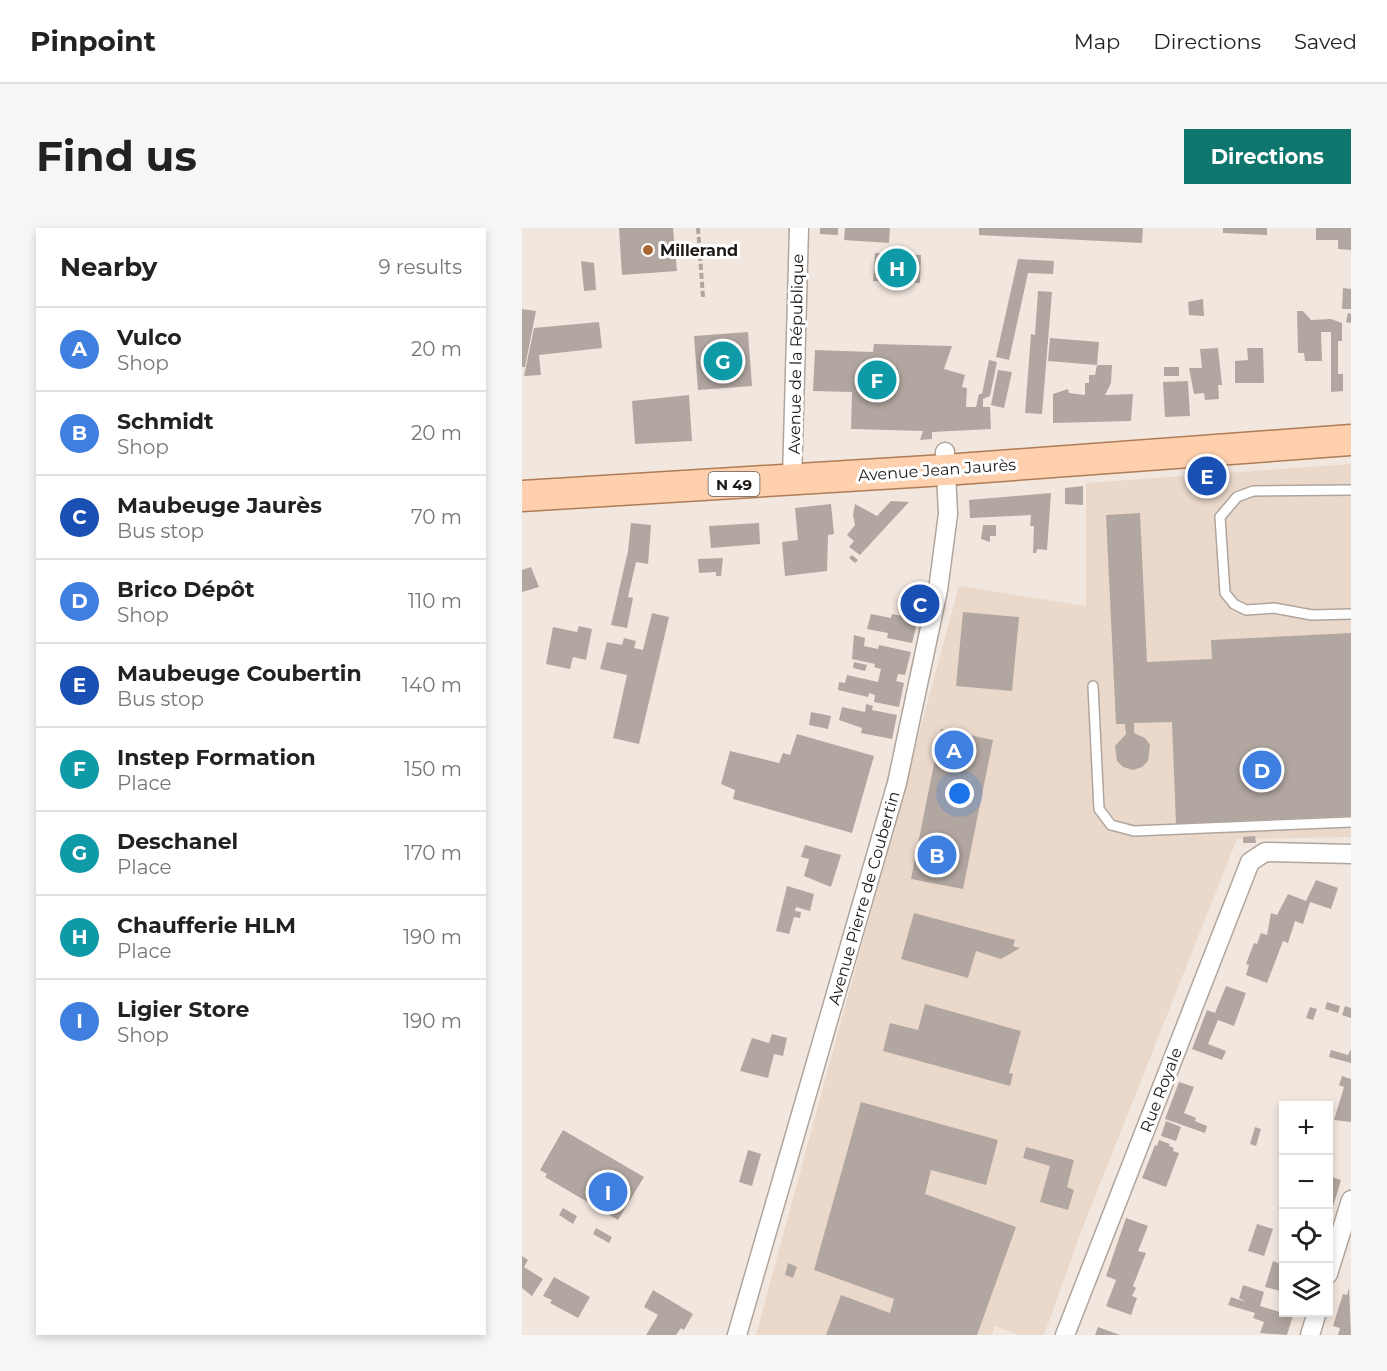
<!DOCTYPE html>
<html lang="en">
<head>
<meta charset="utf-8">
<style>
  :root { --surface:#fff; --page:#f6f6f6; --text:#222; --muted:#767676; --line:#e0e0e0; --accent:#0f766e }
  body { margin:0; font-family:Montserrat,sans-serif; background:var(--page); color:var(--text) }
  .controls { position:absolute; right:18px; bottom:18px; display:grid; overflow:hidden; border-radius:0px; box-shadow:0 3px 9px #0003 }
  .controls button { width:54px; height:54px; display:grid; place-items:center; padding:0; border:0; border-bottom:2px solid var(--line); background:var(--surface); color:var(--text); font:30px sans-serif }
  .you { position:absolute; left:438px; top:566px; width:21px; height:21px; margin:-15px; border:4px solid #fff; border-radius:50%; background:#1a73e8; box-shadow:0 0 0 9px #1a73e833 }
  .badge { display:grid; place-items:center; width:39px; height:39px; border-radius:50%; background:var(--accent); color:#fff; font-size:20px; font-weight:700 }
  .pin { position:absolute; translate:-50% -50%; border:3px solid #fff; box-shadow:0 2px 6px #0006 }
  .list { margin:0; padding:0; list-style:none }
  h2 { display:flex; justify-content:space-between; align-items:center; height:78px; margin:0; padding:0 24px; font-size:26px }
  h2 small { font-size:20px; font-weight:400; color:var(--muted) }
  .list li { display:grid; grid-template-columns:39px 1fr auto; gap:18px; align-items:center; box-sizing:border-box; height:84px; padding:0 24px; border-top:2px solid var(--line) }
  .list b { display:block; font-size:22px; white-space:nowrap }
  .list p { margin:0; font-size:20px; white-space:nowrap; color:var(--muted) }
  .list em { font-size:20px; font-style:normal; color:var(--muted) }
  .icon { flex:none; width:33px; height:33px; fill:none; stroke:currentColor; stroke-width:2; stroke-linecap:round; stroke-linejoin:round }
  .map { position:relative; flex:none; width:829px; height:1107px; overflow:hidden; border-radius:0px }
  header { display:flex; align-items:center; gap:36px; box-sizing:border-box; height:84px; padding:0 30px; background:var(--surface); border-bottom:2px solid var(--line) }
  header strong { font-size:28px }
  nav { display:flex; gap:33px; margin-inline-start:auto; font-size:21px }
  .intro { display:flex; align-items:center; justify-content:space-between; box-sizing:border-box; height:144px; padding:0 36px }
  h1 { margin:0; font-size:42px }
  .button { padding:15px 27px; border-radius:0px; background:var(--accent); color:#fff; font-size:21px; font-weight:700 }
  main { display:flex; gap:36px; padding:0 36px }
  aside { flex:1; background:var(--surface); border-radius:0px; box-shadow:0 3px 9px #0003 }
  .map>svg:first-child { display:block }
  .built { fill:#ead8cb }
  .building { fill:#b2a7a0 }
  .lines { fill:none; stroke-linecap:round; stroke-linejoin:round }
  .lane-casing { stroke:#b0a59d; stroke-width:12 }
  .street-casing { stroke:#b0a59d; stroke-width:21 }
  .primary-casing { stroke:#af7c55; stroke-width:33 }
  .path { stroke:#afa69f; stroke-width:4; stroke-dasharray:6 3; stroke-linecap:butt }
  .lane { stroke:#fff; stroke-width:9 }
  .street { stroke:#fff; stroke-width:18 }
  .primary { stroke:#fed0ad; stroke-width:30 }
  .poi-dot { fill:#a96832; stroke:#fff; stroke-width:2 }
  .labels { text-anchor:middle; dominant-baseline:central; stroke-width:6; stroke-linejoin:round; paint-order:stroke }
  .shield { fill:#fff; stroke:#615e5c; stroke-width:1.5 }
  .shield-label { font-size:15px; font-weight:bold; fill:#1d1916 }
  .poi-label { font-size:16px; font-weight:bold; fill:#1d1916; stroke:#fff; text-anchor:start }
  .street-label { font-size:16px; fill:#1d1916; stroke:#fff }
</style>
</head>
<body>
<header>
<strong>Pinpoint</strong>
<nav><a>Map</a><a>Directions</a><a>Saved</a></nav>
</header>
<div class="intro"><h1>Find us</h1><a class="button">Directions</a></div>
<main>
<aside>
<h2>Nearby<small>9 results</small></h2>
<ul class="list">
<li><span class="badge" style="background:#3f7fe0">A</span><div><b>Vulco</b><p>Shop</p></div><em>20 m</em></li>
<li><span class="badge" style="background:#3f7fe0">B</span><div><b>Schmidt</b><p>Shop</p></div><em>20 m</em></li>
<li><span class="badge" style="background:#1a4fb4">C</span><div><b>Maubeuge Jaurès</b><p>Bus stop</p></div><em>70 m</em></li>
<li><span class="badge" style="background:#3f7fe0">D</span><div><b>Brico Dépôt</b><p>Shop</p></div><em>110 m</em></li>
<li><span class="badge" style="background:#1a4fb4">E</span><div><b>Maubeuge Coubertin</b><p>Bus stop</p></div><em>140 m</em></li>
<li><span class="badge" style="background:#0f9aa8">F</span><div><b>Instep Formation</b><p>Place</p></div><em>150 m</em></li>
<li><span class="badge" style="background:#0f9aa8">G</span><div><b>Deschanel</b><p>Place</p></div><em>170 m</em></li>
<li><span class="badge" style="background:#0f9aa8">H</span><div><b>Chaufferie HLM</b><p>Place</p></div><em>190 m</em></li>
<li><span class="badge" style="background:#3f7fe0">I</span><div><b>Ligier Store</b><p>Shop</p></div><em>190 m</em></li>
</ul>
</aside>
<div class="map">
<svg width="829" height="1107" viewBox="0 0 829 1107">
  <rect width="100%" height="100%" fill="#f2e7de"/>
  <!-- built -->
  <path class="built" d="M829,236v373l-114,2 -153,385 -40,111h-25l-24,-9 -3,9h-236l203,-749 127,20v-123z"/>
  <!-- building -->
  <path class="building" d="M97,0h54l4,43 -55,4z
    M298,0h18v7l-18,-1z
    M323,0h45l-1,15 -45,-3z
    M457,0h164l-1,15 -163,-8z
    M701,0h44v7l-44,-2z
    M794,0h35v22l-13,-1v-9h-22z
    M353,25l46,2 -1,28 -47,-2z
    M496,31l36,2 -1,13 -25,-1 -19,87 -13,-3z
    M59,33l13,2 2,27 -12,1z
    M821,60l8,1v20h-9z
    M516,63l14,1 -10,122 -17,-1 6,-79 4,1z
    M681,71l1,17 -15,-1 -1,-13z
    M0,81l14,2 -11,56h-3z
    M775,83h6l8,9 20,-1 11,4v18h-4v33h5v17l-12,1v-60h-10l1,29h-17l-1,-8h-6z
    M826,85l3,1v9l-5,-1z
    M77,94l3,26 -63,7 2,20 -17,1 10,-48z
    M226,104l4,54 -54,4 -4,-54z
    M528,110l49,4 -2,23h15l-1,18 -6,12 28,-1 -2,27 -78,2v-29l15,-5 1,4 16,2v-12h4v-8h6l2,-10 -49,-4z
    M352,116l78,2 -8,23 21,6 -3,12 5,1 -1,19h10l3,-13h3l7,-34 8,2 -7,34 -7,3v8h7l1,22 -59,3v7l-12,1 3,-9 -72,-2 1,-37 -39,-1 2,-41 58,2z
    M696,120l4,37h-4l1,14 -14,1 -1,-7 -10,1 -5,-26h13l-2,-19z
    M725,120h16l1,35h-29v-22l13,-1z
    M642,139h15v9h-15z
    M476,142l14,2 -8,36 -13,-3z
    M666,153l2,35 -25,1 -2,-35z
    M167,167l3,46 -57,3 -3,-43z
    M561,258v19l-18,-1v-16z
    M529,265l-4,57 -10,-1 -1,4h-3l1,-27h-4l1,-11 -61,3 -1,-18z
    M369,273l18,1 -49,53 -11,-8 5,-6 -7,-6 8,-10 -2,-10 2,-11 22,12z
    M309,276l3,30 -6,1 -1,36 -42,5 -3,-34 16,-2 -3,-32z
    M618,285l7,149 65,-3 -1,-19 140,-7v183l-175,8 -4,-102 -38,1v10l11,5 5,7 -2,16 -6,6 -9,3 -10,-3 -6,-6 -2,-15 11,-12 -1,-10h-9l-10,-209z
    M109,295l20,2 -3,39 -12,-2 -8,35 5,1 -6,30 -16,-3 17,-74z
    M237,295l1,21 -49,4 -2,-22z
    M461,297h13v11h-6v6l-9,-3z
    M330,327l6,5 -3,3 -6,-5z
    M201,330l-2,18h-5v-4l-17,1 -1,-14z
    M9,339l8,20 -17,5v-22z
    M441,384l56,5 -7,74 -56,-5z
    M130,385l17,4 -30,127 -26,-6 14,-63 -27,-6 7,-27 15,3 2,-7 12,3 -2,7 9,2z
    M349,386l20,4 1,-4 26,5 -6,24 -25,-5 1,-5 -21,-4z
    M57,398l13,3 -6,31 -13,-3 -3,12 -24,-5 7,-37 24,5z
    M332,407l11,3 -1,8 14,3 1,-4 32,7 -6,23 -7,-1 -2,7 8,2 -5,24 -25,-5 1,-7 -6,-2 -1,4 -30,-7 1,-8 6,1 2,-8 31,7 3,-13 -7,-2 1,-3 -23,-5z
    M332,434l13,3 -2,6 -12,-3z
    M344,476l7,2 -1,4 25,5 -5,24 -31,-6 1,-5 -23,-8 3,-13 23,5z
    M289,484l20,4 -3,13 -19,-4z
    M419,501l52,11 -30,149 -52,-10z
    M275,506l77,22 -22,77 -119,-34 2,-9 -14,-6 9,-33 49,12 4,-10 7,2z
    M733,608l1,7h-13v-6z
    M283,617l36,10 -10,32 -27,-11 5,-17 -8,-2z
    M794,652l22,8 -7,21 -21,-7 -7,22 -8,-3 -7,22 -5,-2 -16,42 -21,-8 3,-10 -3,-1 8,-21 3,1 4,-11 6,2 4,-22 6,2 11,-21 18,7z
    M265,658l27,8 -4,17 -14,-4 -1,4 6,1 -1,6 -6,-1 -5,17 -13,-3z
    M392,685l101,27 -2,6 7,2 -19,11 -25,-8 -8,27 -67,-19z
    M704,758l20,7 -12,33 -16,-6 -10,24 18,7 -4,9 -30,-11 15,-39 8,3z
    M805,774l13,4 -2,7 -13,-4z
    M403,776l96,27 -12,42 4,1 -3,12 -127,-35 7,-28 28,7z
    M823,778l6,2v10l-9,-3z
    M788,779l7,2 -4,11 -7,-2z
    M250,806l15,4 -4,18 -9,-2 -6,24 -28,-7 12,-33 17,5z
    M829,821v14l-22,-6 2,-7 17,5z
    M820,848l9,3v43l-17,-2 10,-33 -5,-2z
    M657,854l15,5 -10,26 12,5 -1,3 12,5 -2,7 -40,-14z
    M339,874l137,38 -12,45 -55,-15 -6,24 91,33 -39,108h-151l15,-40 49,18 4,-14 -80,-29z
    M644,893l15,6 -5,14 -15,-5z
    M733,899l6,2 -5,17 -6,-2z
    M41,902l81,47 -26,43 -73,-43 2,-3 -7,-4z
    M637,912l11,4 -1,2 5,2 -1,3 6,2 -13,34 -24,-9 13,-33 2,1z
    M504,919l48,13 -7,27 7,3 -6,20 -28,-8 10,-36 -27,-8z
    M226,922l13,4 -9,32 -13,-4z
    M807,948l12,4 -12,40z
    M41,980l14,8 -4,8 -14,-9z
    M604,990l22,8 -10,25 8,2 -13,33 3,2 -4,8 5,2 -6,17 -25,-9 10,-26 -10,-4z
    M735,996l16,5 -9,27 -16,-5z
    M74,1000l16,9 -3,6 -16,-9z
    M0,1028l6,4 -4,7 19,12 -11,17 -10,-8z
    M751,1033l11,4v27l-19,-5z
    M266,1035l9,4 -4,11 -8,-3z
    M32,1049l36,20 -12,21 -28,-15 2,-3 -9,-4z
    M721,1057l21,7 -4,14 33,10 -6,19 -27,-2 4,-11 -11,-4 2,-5 -27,-8 3,-8 15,5 -7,-4z
    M827,1060l2,47h-13l2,-7 -7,-2 10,-32 4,1z
    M131,1062l40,24 -9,16 -3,-2 -5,7h-30l12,-20 -14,-8z
    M576,1099l22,8h-25z"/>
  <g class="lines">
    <defs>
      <path id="lane" d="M829,262l-98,1 -16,6 -17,20 5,76 9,11 12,6 28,-2 38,7 39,-1
        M571,458l6,123 12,16 23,6 217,-9"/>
      <path id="street" d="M270,252l7,-252
        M806,1046l23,-74
        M215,1107l160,-552 41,-193 10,-76 -3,-62
        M543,1107l185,-473 15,-10 86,2
        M788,1107l7,-23"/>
      <path id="primary" d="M0,268l423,-26 406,-30"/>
    </defs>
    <!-- lane casing -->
    <use href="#lane" class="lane-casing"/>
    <!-- street casing -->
    <use href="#street" class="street-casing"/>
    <!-- primary casing -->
    <use href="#primary" class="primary-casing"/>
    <!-- path -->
    <path class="path" d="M176,0l5,69"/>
    <!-- lane -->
    <use href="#lane" class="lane"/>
    <!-- street -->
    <use href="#street" class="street"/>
    <!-- primary -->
    <use href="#primary" class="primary"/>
  </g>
  <!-- markers -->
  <circle class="poi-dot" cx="126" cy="22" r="6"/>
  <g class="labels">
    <!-- shield labels -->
    <rect class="shield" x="186.5" y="244" width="51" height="24" rx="4.5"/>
    <g class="shield-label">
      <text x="212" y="256">N 49</text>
    </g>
    <!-- poi labels -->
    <g class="poi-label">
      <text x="138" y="22">Millerand</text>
    </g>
    <!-- street labels -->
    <g class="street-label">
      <text transform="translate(274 126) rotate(-89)">Avenue de la République</text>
      <text transform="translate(415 242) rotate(-4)">Avenue Jean Jaurès</text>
      <text transform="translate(342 670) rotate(-74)">Avenue Pierre de Coubertin</text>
      <text transform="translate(639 862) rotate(-69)">Rue Royale</text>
    </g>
  </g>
</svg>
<div class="controls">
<button>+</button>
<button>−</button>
<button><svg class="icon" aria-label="locate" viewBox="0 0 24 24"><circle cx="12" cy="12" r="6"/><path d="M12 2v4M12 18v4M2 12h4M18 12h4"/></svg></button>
<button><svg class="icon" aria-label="layers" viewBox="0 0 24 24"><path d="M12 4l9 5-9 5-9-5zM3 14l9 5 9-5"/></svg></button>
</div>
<div class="you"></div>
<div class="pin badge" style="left:432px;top:522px;background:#3f7fe0">A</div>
<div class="pin badge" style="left:415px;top:627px;background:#3f7fe0">B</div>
<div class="pin badge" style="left:398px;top:376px;background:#1a4fb4">C</div>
<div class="pin badge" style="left:740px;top:542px;background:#3f7fe0">D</div>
<div class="pin badge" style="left:685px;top:248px;background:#1a4fb4">E</div>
<div class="pin badge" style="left:355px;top:152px;background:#0f9aa8">F</div>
<div class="pin badge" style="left:201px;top:133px;background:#0f9aa8">G</div>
<div class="pin badge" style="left:375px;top:40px;background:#0f9aa8">H</div>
<div class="pin badge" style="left:86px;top:964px;background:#3f7fe0">I</div>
</div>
</main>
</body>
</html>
